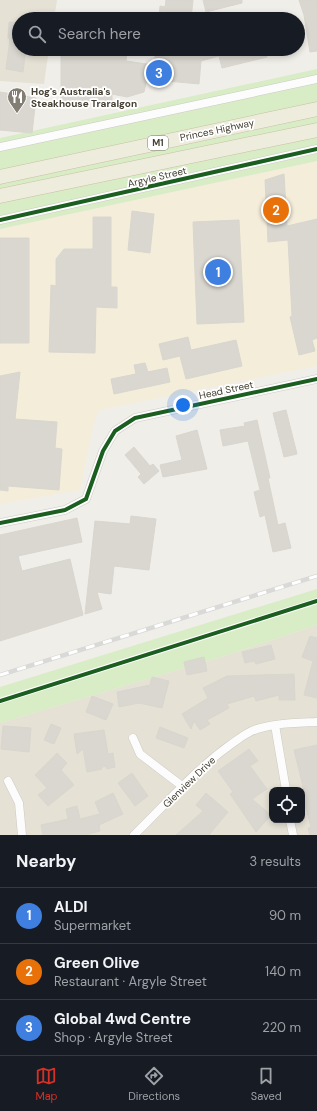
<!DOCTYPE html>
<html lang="en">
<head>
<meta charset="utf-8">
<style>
  :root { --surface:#171b24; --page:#20242c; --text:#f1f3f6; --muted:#9ea1a6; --line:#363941; --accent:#d93025 }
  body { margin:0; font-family:"DM Sans",sans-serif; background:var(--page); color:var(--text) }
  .controls { position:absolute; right:12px; bottom:12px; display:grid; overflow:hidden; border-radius:8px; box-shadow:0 2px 6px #0003 }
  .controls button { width:36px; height:36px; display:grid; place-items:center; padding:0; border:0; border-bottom:1px solid var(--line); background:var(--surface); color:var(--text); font:20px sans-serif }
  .you { position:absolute; left:183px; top:405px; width:14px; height:14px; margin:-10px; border:3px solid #fff; border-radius:50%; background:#1a73e8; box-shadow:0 0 0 6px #1a73e833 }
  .badge { display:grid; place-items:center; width:26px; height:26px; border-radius:50%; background:var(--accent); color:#fff; font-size:13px; font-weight:700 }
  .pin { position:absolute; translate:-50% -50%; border:2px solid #fff; box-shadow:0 1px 4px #0006 }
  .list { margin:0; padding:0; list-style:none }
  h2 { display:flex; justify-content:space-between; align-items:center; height:52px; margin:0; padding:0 16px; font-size:17px }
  h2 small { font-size:13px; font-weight:400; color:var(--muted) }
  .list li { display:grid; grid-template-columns:26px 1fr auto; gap:12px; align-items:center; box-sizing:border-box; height:56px; padding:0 16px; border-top:1px solid var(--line) }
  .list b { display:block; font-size:15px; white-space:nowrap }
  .list p { margin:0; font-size:13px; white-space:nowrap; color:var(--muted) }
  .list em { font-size:13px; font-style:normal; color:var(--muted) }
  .icon { flex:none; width:22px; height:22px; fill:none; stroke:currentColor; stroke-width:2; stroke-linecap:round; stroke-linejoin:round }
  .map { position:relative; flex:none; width:317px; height:835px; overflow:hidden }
  .search { position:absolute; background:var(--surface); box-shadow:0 2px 6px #0003; left:12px; right:12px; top:12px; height:44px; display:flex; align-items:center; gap:10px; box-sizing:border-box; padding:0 14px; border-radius:22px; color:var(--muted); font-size:15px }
  .sheet { height:220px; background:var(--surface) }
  nav { display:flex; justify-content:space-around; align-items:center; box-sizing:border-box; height:56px; border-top:1px solid var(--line); background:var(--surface); font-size:11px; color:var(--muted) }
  nav a { display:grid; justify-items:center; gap:2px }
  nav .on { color:var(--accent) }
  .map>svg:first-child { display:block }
  .residential { fill:#e5e1d5; fill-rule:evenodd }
  .commercial { fill:#f4edda }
  .green { fill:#d8ecc6 }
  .building { fill:#dad7d0; stroke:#d8d6ce }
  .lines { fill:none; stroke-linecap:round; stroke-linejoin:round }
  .minor-casing { stroke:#cccac4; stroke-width:9 }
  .trunk-casing { stroke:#c9c0a2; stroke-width:15 }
  .minor { stroke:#fdfcfc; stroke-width:8 }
  .trunk { stroke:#eeecdd; stroke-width:14 }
  .rail-casing { stroke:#d9d9d8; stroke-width:4.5 }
  .rail { stroke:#fff; stroke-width:3; stroke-dasharray:9; stroke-linecap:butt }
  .cycleway-casing { stroke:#fff; stroke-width:6 }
  .cycleway { stroke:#1b5e20; stroke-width:4 }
  .labels { text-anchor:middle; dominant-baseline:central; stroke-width:3.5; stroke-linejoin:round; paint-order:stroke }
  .shield { fill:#fff; stroke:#7e7a71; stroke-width:1 }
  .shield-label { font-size:9px; font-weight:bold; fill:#464134 }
  .poi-label { font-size:10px; font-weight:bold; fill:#464134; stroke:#fff; text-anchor:start }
  .street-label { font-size:10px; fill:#464134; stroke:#fff }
</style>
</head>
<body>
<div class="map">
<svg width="317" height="835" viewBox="0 0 317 835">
  <rect width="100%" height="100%" fill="#f0eee8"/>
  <!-- residential -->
  <path class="residential" d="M0,0h57l-3,19h-35v30h30l-5,35 -44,-3z
    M317,625v210h-317v-112l218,-65zM272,790h30v30h-30z"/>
  <!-- commercial -->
  <path class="commercial" d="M317,161v205l-218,44 -7,20 -12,60 -80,14v-275z"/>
  <!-- green -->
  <path class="green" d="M317,69v92l-317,68v-91z
    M317,589v36l-99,33 -218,65v-36z"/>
  <!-- building -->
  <path class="building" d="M166,0h27l-2,19h-32l1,-13 5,1z
    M203,0h39v3l-36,9z
    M299,0h18v51l-7,1 -6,-37z
    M9,22l10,1v26h7l-3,23 -17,-3 4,-30 -2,-1z
    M61,49h66l-1,12 28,4 2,-16h109l2,8 -45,11 -3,-12 -18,5 -2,23 -52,-5 -3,13 -17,5 -15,-3v7h-51z
    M0,92l36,6 -4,35 -32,-3z
    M284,174l3,52 30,-7v119l-5,2 3,11 -16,4 -9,-38 2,-1 -4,-76 -20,2 -3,-62z
    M132,211l22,3 -4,39 -22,-3z
    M93,217h18v70h6v21l-21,-1 -1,46 -46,-1 2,-67 5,1v-27l8,-10h29z
    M239,220l5,102 -47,2 -4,-102z
    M0,238h29v105h-29z
    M188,337l3,13 45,-10 6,26 -56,13 -6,-23 -17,4 -4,-16z
    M145,363l3,9 19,-4 3,14 -56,12 -3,-15 25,-5 -2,-9z
    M20,372l-5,47 42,3 -2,26 7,1 -3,41 -51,-4v5l-8,-1v-114z
    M286,410l11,44 -13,3 -11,-44z
    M257,420l13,58h-2l10,47 7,-2 6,25 -18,4 -8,-37 -5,2 -6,-25 6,-2 -12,-49 -25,5 -3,-16 25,-4 -1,-3z
    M197,430l10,39 -44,8 -3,-12 22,-5 -6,-24z
    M134,447l16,19 3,-2 6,7 -15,13 -6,-7 3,-3 -16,-19z
    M131,516l25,3 -7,51 -35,-4 -3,28 -14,-2 5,17 -17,5 10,-93 35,3z
    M77,518l5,24 -64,14 4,15 48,-12 13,56 -83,26v-106z
    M310,636l7,2v60l-13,-3 9,-34 -11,-4z
    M271,645l4,14 -19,5 -2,-3 -9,2 -3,-11z
    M204,657l3,14 -20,4 -3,-13z
    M294,674l1,26h-16v-5l-23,6 -2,-5 -27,8 2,4 -22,12 3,4 -10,6 -6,-9 -3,8 -9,-15 26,-16 -5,-10 24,-12z
    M152,677l17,4 -7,27 -23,-5 -20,4 -2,-15 33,-7z
    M92,696l21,8 -7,16 -20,-8z
    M51,724l10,4 -7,16 -10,-4z
    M3,726l28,2 -2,24 -28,-3z
    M160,727l28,11 -4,10 -28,-10z
    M104,730l4,24 5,-1 2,14 -8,2 -2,-3 -4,2 1,1 -15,3 -4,-23 -6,5 -3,-20z
    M317,745v90h-7l-2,-7 3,-1 -7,-27 2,-1 -12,-49z
    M249,749l9,12 -8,5 17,23 -15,10 19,16 -15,17 -26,-38 3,-2 -15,-21z
    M57,753l10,10 -6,7 13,15 -26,21 -10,-11 9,-7 -12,-13z
    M132,773l16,23 -13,10 -17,-23z
    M113,793l10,21 -24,11 1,6 -15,4h-42l-2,-10 27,-6 -2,-10 11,-3 3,13 20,-5 -5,-12z
    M206,793l22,19 -19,23h-33l27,-24 -7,-6z"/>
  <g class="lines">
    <defs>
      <path id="minor" d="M0,147l317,-68
        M0,220l317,-71
        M0,523l65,-13 21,-11 17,-48 12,-20 20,-13 182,-39
        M275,725l11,65
        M133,738l7,16 42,32
        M8,781l11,22 3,32
        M290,820l3,15
        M134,835c32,-31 60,-64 96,-90 6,-4 12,-9 18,-12 17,-10 49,-10 69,-11"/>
      <path id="trunk" d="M0,177l317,-68
        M0,196l317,-66"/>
    </defs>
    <!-- minor casing -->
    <use href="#minor" class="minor-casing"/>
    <!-- trunk casing -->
    <use href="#trunk" class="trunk-casing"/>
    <!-- minor -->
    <use href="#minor" class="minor"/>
    <!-- trunk -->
    <use href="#trunk" class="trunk"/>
    <defs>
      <path id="rail" d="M0,675l317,-99"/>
    </defs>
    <!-- rail casing -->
    <use href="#rail" class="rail-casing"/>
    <!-- rail -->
    <use href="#rail" class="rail"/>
    <defs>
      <path id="cycleway" d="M0,220l317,-71
        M0,523l65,-13 21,-11 17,-48 12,-20 20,-13 182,-39
        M0,701l317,-100"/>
    </defs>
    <!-- cycleway casing -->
    <use href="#cycleway" class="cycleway-casing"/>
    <!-- cycleway -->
    <use href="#cycleway" class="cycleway"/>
  </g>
  <!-- icons -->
  <defs>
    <symbol id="restaurant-pin" viewBox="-11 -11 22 30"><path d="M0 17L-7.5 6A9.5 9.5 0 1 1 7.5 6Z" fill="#827e73" stroke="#fff"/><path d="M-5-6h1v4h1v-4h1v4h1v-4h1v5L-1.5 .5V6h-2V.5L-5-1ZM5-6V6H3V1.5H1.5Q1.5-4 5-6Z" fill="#fff"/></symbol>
  </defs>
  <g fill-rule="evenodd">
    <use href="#restaurant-pin" x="6" y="86" width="22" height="30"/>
  </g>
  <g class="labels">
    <!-- shield labels -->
    <rect class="shield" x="148" y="136" width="20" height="14" rx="3"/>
    <g class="shield-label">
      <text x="158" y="143">M1</text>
    </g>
    <!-- poi labels -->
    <g class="poi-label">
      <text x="31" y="91">Hog's Australia's<tspan x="31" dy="12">Steakhouse Traralgon</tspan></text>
    </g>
    <!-- street labels -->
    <g class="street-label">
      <text transform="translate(217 130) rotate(-12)">Princes Highway</text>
      <text transform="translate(157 177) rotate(-13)">Argyle Street</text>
      <text transform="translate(226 390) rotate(-12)">Head Street</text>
      <text transform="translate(189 782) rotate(-44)">Glenview Drive</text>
    </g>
  </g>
</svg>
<div class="controls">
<button><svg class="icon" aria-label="locate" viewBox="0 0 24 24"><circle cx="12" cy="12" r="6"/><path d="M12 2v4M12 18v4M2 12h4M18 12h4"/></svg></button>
</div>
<div class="you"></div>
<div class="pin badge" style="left:218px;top:272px;background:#3f7fe0">1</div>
<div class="pin badge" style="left:276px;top:210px;background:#e8710a">2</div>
<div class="pin badge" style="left:159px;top:73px;background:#3f7fe0">3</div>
<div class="search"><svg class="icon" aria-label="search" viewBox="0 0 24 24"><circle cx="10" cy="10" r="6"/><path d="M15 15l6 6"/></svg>Search here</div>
</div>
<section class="sheet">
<h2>Nearby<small>3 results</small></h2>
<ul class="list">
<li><span class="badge" style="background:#3f7fe0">1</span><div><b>ALDI</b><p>Supermarket</p></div><em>90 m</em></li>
<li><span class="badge" style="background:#e8710a">2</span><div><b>Green Olive</b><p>Restaurant · Argyle Street</p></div><em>140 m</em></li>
<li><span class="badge" style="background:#3f7fe0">3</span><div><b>Global 4wd Centre</b><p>Shop · Argyle Street</p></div><em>220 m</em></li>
</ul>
</section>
<nav>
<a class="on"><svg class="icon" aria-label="map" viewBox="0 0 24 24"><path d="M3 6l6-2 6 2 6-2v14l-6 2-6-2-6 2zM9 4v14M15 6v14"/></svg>Map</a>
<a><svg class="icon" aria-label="directions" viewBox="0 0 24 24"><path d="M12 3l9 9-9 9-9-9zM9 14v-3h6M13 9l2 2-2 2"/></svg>Directions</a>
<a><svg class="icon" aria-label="saved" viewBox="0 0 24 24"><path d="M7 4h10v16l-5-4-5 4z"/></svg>Saved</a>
</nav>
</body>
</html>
